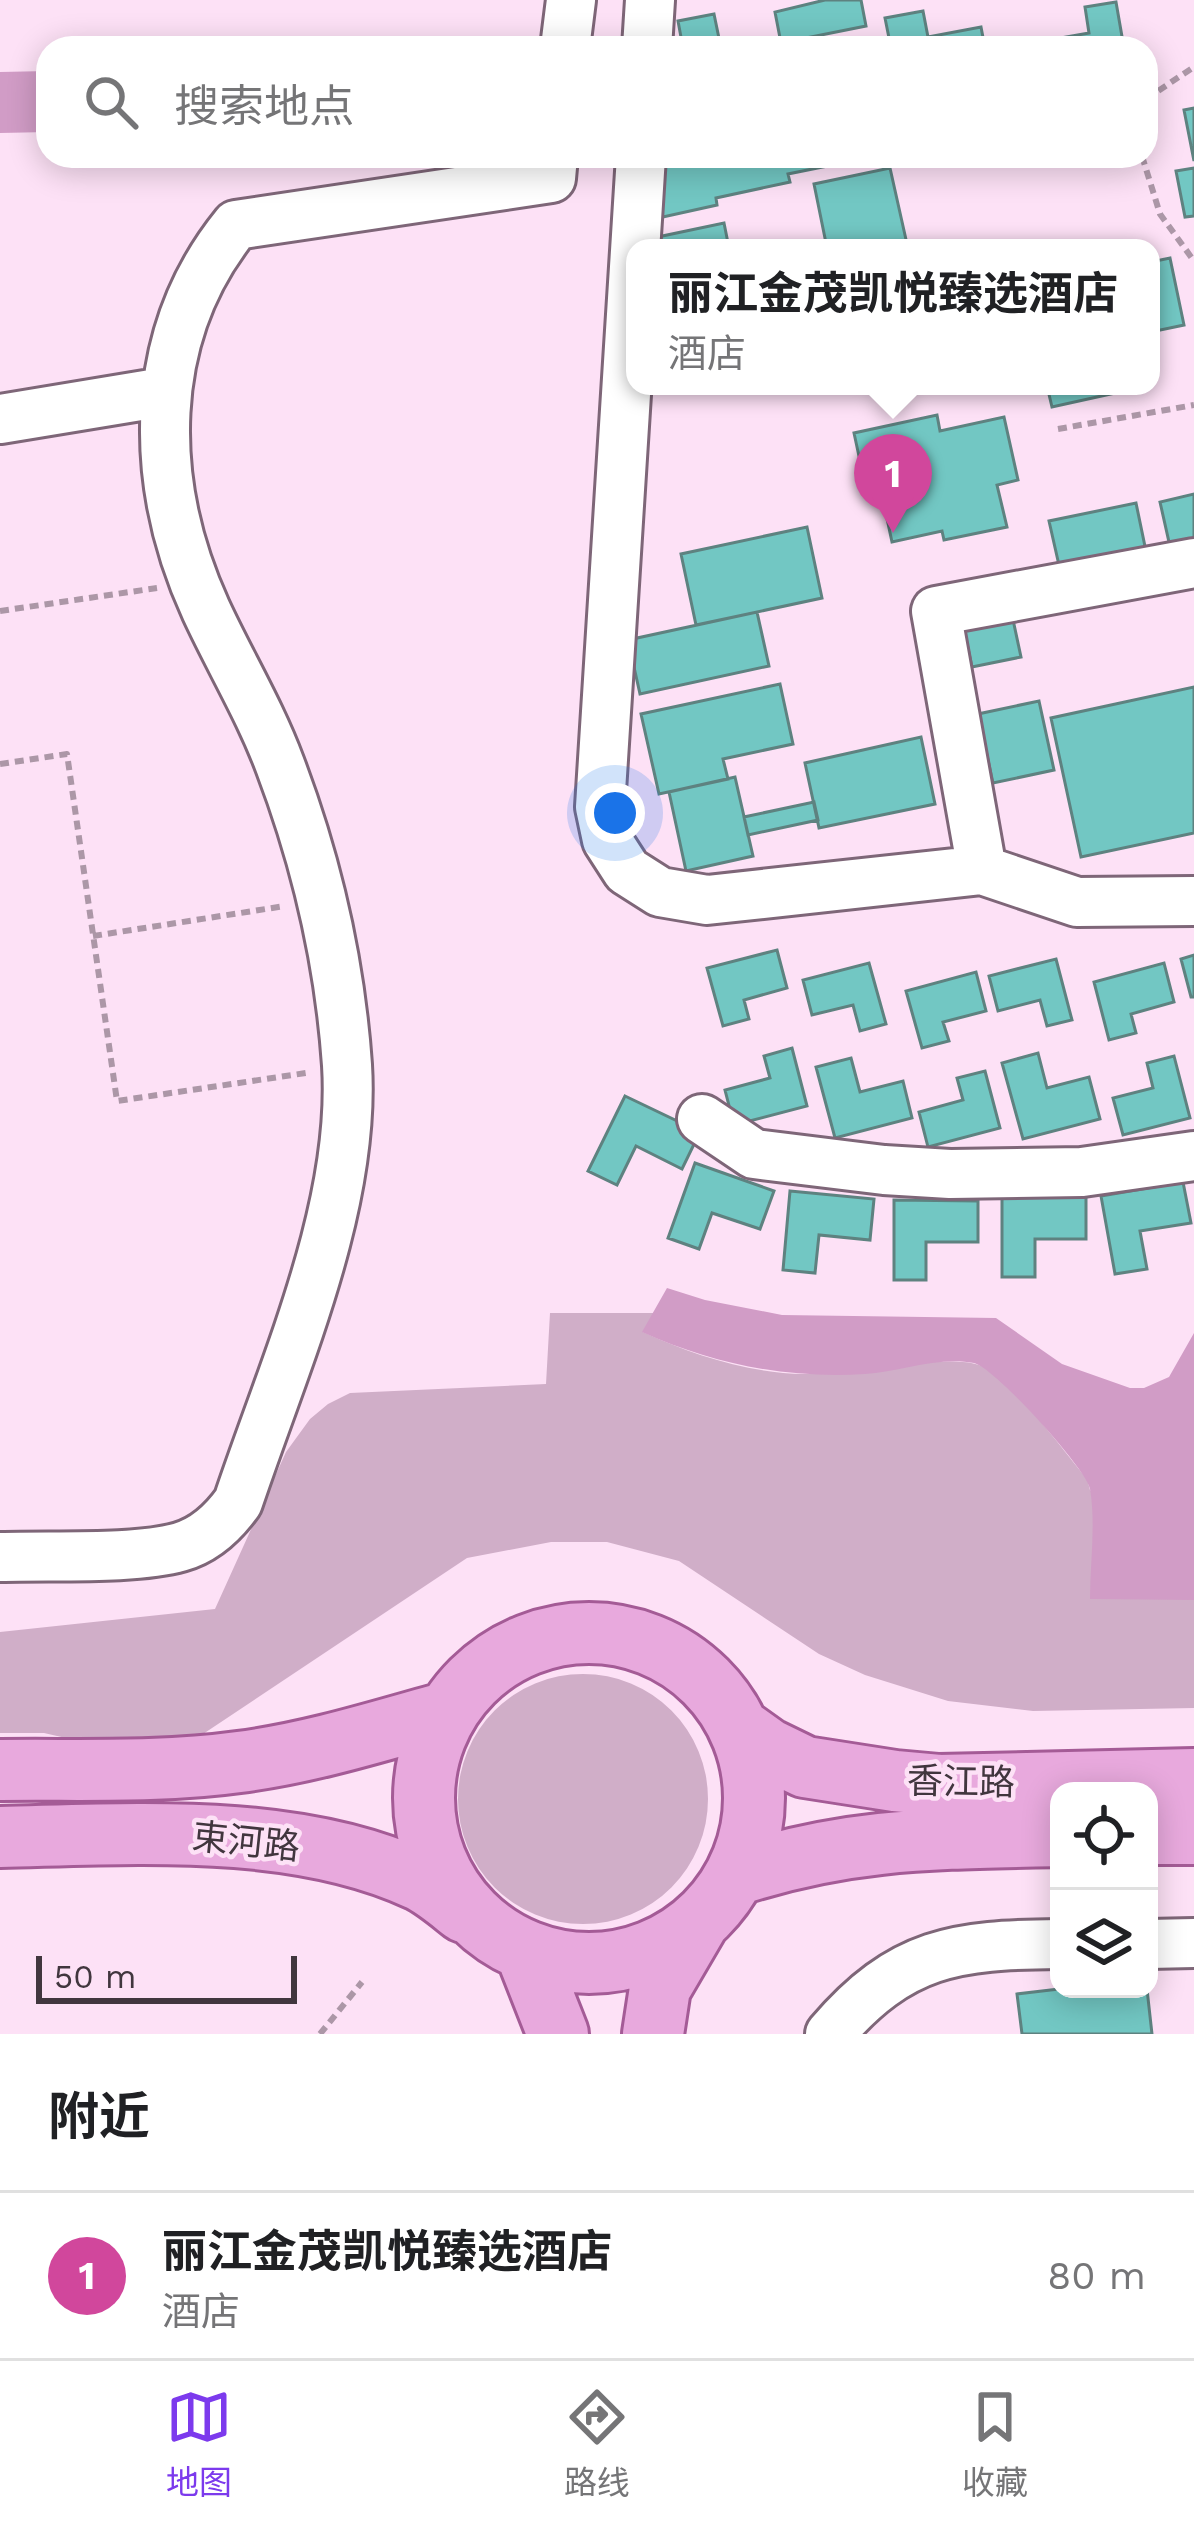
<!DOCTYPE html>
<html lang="zh">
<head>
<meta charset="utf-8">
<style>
  :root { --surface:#fff; --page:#f6f6f6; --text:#202124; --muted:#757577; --line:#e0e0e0; --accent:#7c3aed }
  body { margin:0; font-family:"Work Sans","Noto Sans SC",sans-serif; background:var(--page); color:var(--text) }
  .controls { position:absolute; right:36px; bottom:36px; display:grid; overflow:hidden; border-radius:24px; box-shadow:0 6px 30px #0003 }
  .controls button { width:108px; height:108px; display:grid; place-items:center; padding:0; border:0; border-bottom:3px solid var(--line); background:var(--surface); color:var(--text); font:60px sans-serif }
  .scale { position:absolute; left:36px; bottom:30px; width:261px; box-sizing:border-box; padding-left:12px; border:6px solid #41363e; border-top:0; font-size:33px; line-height:42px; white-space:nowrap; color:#41363e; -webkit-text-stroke:9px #fde1f6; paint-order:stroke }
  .you { position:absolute; left:615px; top:813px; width:42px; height:42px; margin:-30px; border:9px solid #fff; border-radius:50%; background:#1a73e8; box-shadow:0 0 0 18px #1a73e833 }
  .badge { display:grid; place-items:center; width:78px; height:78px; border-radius:50%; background:var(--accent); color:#fff; font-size:39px; font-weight:700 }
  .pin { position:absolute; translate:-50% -99px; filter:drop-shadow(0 3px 6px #0008) }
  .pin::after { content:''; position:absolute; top:63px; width:42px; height:36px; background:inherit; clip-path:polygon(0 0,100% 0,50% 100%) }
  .popup { position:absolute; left:626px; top:239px; width:534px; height:156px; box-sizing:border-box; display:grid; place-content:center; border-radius:24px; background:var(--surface); filter:drop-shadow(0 3px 9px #0005); font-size:39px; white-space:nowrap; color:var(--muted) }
  .popup b { font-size:45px; color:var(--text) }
  .popup::after { content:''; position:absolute; left:50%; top:100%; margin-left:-24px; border:24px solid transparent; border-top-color:var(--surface) }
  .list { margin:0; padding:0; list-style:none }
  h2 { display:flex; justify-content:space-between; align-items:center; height:156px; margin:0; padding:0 48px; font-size:51px }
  h2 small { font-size:39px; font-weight:400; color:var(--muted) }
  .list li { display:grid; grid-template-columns:78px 1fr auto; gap:36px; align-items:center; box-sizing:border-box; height:168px; padding:0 48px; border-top:3px solid var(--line) }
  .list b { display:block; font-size:45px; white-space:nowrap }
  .list p { margin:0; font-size:39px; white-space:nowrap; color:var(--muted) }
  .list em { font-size:39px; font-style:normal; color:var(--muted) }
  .icon { flex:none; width:66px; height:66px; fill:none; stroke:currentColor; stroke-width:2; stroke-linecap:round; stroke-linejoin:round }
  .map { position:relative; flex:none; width:1194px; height:2034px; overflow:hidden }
  .search { position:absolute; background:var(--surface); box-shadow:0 6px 30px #0003; left:36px; right:36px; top:36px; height:132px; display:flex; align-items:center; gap:30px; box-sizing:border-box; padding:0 42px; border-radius:36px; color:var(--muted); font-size:45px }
  .sheet { height:324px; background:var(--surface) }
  nav { display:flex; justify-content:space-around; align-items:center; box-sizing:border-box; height:168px; border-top:3px solid var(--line); background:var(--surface); font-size:33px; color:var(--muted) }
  nav a { display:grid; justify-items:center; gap:6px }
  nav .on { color:var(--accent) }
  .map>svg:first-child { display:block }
  .green { fill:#d0aec8 }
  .water { fill:#d19cc6 }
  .building { fill:#72c7c3; stroke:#5e8280; stroke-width:3 }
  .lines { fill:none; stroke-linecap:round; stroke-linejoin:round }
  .minor-casing { stroke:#7e6678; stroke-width:54 }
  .major-casing { stroke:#a45b96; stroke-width:66 }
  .path { stroke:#ac97a7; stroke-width:6; stroke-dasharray:9 6; stroke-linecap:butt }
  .minor { stroke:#fff; stroke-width:48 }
  .major { stroke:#e8a9dd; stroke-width:60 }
  .labels { text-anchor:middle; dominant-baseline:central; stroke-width:9; stroke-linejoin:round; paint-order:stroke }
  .street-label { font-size:36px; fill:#41363e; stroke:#fde1f6 }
</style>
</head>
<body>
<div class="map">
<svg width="1194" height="2034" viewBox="0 0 1194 2034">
  <rect width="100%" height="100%" fill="#fde1f6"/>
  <!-- green -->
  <path class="green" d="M550,1313h104l-11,19c50,23 105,41 161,42 41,1 143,-21 175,-9 31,11 85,87 108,114l3,11 104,110v108l-161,3 -85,-10 -83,-26 -46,-21 -140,-93 -72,-19h-56l-84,16 -282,188 -80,1 -61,-14h-44v-101l215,-23 71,-157 24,-33 18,-15 22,-11 196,-9z
    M458 1799a125 125 0 1 1 250 0a125 125 0 1 1-250 0Z"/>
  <!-- water -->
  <path class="water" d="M48,71v61l-48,1v-61z
    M667,1288l38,12 77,15 214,3 66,46 68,24h14l25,-11 25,-44v267l-104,-1c0,-36 6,-75 0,-110 -3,-20 -96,-122 -116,-126 -36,-7 -74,9 -109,11 -78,5 -152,-10 -223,-42z"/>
  <!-- building -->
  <path class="building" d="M825,0h36l5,26 -85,17 -6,-31z
    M1116,2l8,46h-85l-1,-6 51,-9 -4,-26z
    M923,11l5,26 53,-10 4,21h-94l-6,-30z
    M714,14l7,34h-38l-5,-27z
    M1194,108v53l-10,-51z
    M707,156h149l1,4 -69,14 2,8 -74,16 1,7 -54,12 -11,-49z
    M890,168l17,76 -18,4h-62l-13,-64z
    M1194,168v48l-9,1 -9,-46z
    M724,223l5,25h-73l-3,-10z
    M1170,258l14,67 -33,7v-70z
    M1047,386h67l1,7 -63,14z
    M937,415l3,16 64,-14 14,63 -21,5 10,42 -63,13 -2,-9 -50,11 -12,-56 -14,3 -12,-56z
    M1194,494v53l-23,4 -11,-49z
    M1136,503l11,53 -86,18 -12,-53z
    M807,527l15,71 -126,27 -15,-71z
    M757,612l12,54 -129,28 -12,-54z
    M1012,615l9,42 -49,10 -9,-42z
    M780,684l13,60 -70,15 5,20 -69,15 -18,-80z
    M1194,687v146l-113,24 -30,-139z
    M1039,701l15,69 -61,13 -15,-69z
    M921,737l14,67 -116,24 -14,-65z
    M735,777l18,79 -67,15 -17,-79z
    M814,802l4,18 -70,15 -4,-18z
    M777,950l10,38 -43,12 5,19 -26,7 -16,-58z
    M1194,955v42h-3l-10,-38z
    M1056,959l16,61 -25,6 -7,-26 -42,11 -9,-35z
    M869,963l17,61 -26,7 -7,-26 -41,10 -9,-35z
    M1164,963l10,39 -43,12 5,19 -27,7 -15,-58z
    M976,972l10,39 -43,11 6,19 -27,7 -16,-57z
    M792,1048l15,58 -73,19 -9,-35 45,-12 -6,-22z
    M1038,1053l9,35 42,-11 11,42 -77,20 -21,-76z
    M1174,1056l16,62 -67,17 -10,-37 40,-10 -6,-25z
    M851,1058l9,34 43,-11 9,37 -77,20 -19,-71z
    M985,1071l15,57 -72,19 -9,-35 44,-12 -6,-22z
    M625,1096l75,36 -18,37 -46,-23 -19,39 -29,-14z
    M695,1163l79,28 -14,38 -48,-16 -13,36 -31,-11z
    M1183,1182l8,41 -51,8 7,38 -32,5 -14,-78z
    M790,1191l84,8 -4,41 -51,-5 -4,38 -32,-3z
    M1002,1197h84v42h-51v38h-33z
    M894,1200l84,1v41h-52v38h-32z
    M1059,1989h88l5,45h-130l-5,-40z"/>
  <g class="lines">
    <defs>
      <path id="minor" d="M565,48l6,-48
        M647,48l3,-48
        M641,156l-41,651 7,33 20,31 33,21 47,8 275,-30 95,32 117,-1
        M0,419l164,-27
        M982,870l-46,-259 258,-48
        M702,1119l52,35 130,16 66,4 132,-2 112,-16
        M0,1557c50,-2 134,3 180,-10 25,-7 43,-24 58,-45 45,-135 118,-294 109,-437 -7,-101 -31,-205 -67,-300 -20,-54 -50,-103 -74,-155 -58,-127 -60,-274 30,-385l315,-47 2,-22
        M1149,1944l45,-1
        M830,2034c71,-83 126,-89 229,-90"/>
      <path id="major" d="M424 1798a165 165 0 1 1 330 0a165 165 0 1 1-330 0Z
        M740,1729l28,20 37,18 90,14 44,4 255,-6
        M0,1770c79,-1 160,3 239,-8 70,-9 137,-30 205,-49
        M1149,1834h45
        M0,1837c133,-3 295,-15 419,43 16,8 31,21 45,32
        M736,1875c116,-38 203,-36 323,-39
        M525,1950l33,84
        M653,2034l7,-46 38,-65"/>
    </defs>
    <!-- minor casing -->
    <use href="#minor" class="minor-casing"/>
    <!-- major casing -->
    <use href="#major" class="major-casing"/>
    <!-- path -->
    <path class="path" d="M1146,99l48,-32
      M1142,156l18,58 34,47
      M1058,429l136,-24
      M0,611l157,-23
      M0,764l67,-10 50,347 189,-28
      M93,936l192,-30
      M320,2034l42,-52"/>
    <!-- minor -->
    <use href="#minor" class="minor"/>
    <!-- major -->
    <use href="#major" class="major"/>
  </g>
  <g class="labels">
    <!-- street labels -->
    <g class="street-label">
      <text transform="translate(961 1782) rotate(1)">香江路</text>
      <text transform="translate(246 1842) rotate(6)">束河路</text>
    </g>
  </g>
</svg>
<div class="controls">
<button><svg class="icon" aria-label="locate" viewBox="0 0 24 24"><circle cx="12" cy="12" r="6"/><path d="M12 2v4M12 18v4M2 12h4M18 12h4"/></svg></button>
<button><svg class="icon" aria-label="layers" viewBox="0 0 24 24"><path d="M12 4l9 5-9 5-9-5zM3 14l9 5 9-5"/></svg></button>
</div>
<div class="scale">50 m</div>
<div class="you"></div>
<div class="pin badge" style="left:893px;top:533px;background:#d1479c">1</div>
<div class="popup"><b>丽江金茂凯悦臻选酒店</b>酒店</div>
<div class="search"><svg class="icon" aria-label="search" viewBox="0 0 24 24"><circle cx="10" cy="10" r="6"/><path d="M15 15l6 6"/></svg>搜索地点</div>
</div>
<section class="sheet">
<h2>附近<small></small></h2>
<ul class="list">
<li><span class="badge" style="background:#d1479c">1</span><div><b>丽江金茂凯悦臻选酒店</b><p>酒店</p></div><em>80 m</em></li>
</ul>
</section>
<nav>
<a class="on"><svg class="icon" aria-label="map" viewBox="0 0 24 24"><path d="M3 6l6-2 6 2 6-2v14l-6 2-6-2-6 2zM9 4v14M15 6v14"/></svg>地图</a>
<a><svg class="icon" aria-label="directions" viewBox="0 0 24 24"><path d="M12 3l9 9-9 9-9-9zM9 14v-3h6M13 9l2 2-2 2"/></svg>路线</a>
<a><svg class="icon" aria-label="saved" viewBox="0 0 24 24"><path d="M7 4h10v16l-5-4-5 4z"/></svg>收藏</a>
</nav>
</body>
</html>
